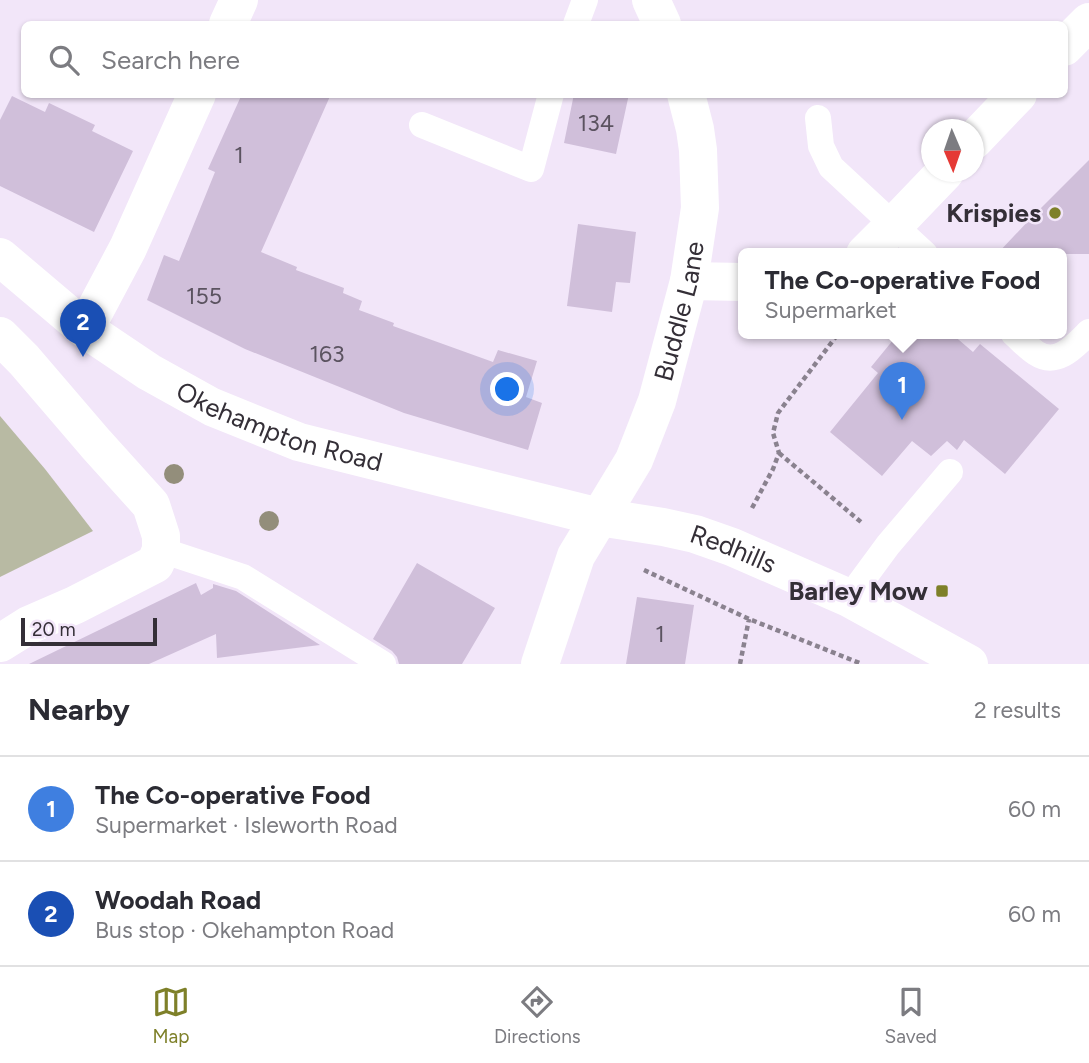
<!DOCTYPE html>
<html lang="en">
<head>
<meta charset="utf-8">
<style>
  :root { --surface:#fff; --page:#f2f2f3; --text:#2b2b33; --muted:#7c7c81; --line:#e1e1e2; --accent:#7e8029 }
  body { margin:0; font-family:Figtree,sans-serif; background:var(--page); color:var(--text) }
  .compass { position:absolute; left:921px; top:119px; width:63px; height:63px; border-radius:50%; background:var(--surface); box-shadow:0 2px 5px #0004; rotate:178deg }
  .scale { position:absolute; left:21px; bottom:18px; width:136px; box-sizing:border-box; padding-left:7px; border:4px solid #342f37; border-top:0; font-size:19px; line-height:24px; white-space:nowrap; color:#342f37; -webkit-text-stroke:5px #f2e6f9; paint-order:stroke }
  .you { position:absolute; left:508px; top:390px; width:24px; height:24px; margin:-18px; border:5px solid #fff; border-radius:50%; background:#1a73e8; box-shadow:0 0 0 10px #1a73e833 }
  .badge { display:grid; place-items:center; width:46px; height:46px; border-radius:50%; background:var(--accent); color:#fff; font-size:23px; font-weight:700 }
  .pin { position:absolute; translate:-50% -58px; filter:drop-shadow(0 2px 4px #0008) }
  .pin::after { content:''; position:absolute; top:37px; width:24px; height:21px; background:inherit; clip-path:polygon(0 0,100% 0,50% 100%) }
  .popup { position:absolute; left:738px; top:248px; width:329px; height:91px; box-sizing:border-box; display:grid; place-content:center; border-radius:10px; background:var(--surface); filter:drop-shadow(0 2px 5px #0005); font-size:23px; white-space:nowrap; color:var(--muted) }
  .popup b { font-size:26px; color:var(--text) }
  .popup::after { content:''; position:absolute; left:50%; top:100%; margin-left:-14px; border:14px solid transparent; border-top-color:var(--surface) }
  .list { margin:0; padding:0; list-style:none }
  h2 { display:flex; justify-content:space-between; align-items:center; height:91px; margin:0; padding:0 28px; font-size:30px }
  h2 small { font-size:23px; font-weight:400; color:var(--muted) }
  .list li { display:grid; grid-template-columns:46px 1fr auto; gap:21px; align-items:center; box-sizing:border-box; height:105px; padding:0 28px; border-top:2px solid var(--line) }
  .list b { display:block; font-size:26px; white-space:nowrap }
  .list p { margin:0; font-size:23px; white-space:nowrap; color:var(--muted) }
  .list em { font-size:23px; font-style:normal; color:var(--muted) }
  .icon { flex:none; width:38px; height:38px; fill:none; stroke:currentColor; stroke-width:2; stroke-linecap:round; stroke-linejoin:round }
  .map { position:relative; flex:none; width:1089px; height:664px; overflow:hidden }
  .search { position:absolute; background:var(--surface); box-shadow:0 2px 5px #0004; left:21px; right:21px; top:21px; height:77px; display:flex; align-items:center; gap:18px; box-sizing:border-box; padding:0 24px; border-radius:10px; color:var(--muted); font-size:26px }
  .sheet { height:301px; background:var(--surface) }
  nav { display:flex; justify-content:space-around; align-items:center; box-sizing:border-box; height:98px; border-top:2px solid var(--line); background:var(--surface); font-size:19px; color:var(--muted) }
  nav a { display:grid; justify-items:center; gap:4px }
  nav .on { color:var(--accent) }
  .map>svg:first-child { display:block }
  .green { fill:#b8baa3 }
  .building { fill:#d0bfda }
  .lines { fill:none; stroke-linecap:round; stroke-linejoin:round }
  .path { stroke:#8a828f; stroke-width:4.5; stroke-dasharray:5 3.5; stroke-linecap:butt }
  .service { stroke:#fff; stroke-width:26 }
  .minor { stroke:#fff; stroke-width:38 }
  .tertiary { stroke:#fff; stroke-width:38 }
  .tree { fill:#938e7b }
  .poi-dot { fill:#7e8029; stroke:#f2e6f9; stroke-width:2.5 }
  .labels { text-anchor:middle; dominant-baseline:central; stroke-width:5; stroke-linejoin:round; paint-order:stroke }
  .number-label { font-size:23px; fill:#5b5360 }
  .poi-label { font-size:26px; font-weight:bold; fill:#342f37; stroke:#f2e6f9; text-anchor:end }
  .street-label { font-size:26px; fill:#342f37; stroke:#f2e6f9 }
</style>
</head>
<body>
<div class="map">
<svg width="1089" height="664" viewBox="0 0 1089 664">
  <rect width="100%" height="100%" fill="#f2e6f9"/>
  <!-- green -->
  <path class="green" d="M0,416l45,53 48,62 -93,46z"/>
  <!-- building -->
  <path class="building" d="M242,94h89l-70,158 36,15 -1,3 48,18 -1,5 19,8 -3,9 35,13 -1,3 100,36 5,-12 39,11 -11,36 16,6 -14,47 -124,-37 -159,-64 -98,-49 17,-45 15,6 36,-89 -7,-3z
    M574,94h55l-13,60 -52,-11z
    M12,96l33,16 4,-9 46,22 -3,6 41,20 -39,81 -94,-46v-66z
    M1089,160v94h-92l35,-37z
    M578,224l58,8 -6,51 -14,-1 -4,30 -45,-6z
    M898,334h54l21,18 7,-8 79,65 -54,65 -41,-34 -7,10 -10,-9 -16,15 -19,-15 -30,35 -52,-44 48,-59 -7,-6z
    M417,563l78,45 -33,56h-63l-2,-7 -5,-6 -19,-12z
    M196,583l5,12 12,-7v-4l23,7 84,54 -103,13 -1,-24 -67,30h-120z
    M637,597l57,8 -9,59h-59z"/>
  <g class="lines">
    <!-- path -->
    <path class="path" d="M779,453l82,69
      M752,508l21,-39 6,-16 -6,-20 5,-20 60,-79
      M644,570l105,49 113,45
      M740,664l9,-45"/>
    <!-- service -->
    <path class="service" d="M576,24l9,-24
      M818,118l3,28 10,21 94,87
      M422,125l109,44 20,-75
      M1014,334c7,6 14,14 22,19 21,14 39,-7 53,-21
      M161,550l82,27 140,87
      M849,598l39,-53 62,-73"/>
    <!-- minor -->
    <path class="minor" d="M228,24l11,-24
      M1064,47l25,-25
      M974,140l44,-46
      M865,254l34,-34 46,-48
      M689,281l54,1
      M85,329l43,-81 69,-154
      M0,336l24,24 72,84 55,61 10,31v14l-6,14 -80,41 -46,20 -29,18"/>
    <!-- tertiary -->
    <g class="tertiary">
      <path d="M651,0l11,24"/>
      <path id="s1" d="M0,257l85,72 64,43 63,35 87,35 300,75 64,10 32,7 37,13 117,51 120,66"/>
      <path id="s2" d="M540,664l36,-108 58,-96 23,-59 32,-120 11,-73 -2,-58 -3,-21 -9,-35"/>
    </g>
  </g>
  <!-- trees -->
  <g class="tree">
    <circle cx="174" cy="474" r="10"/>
    <circle cx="269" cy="521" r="10"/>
  </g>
  <!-- markers -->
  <g class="poi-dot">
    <circle cx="1055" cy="213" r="7"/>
    <rect x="935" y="584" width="14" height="14" rx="3.5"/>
  </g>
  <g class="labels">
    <!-- number labels -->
    <g class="number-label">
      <text x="596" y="123">134</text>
      <text x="239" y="155">1</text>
      <text x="204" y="296">155</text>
      <text x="327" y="354">163</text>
      <text x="660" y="634">1</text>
    </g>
    <!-- poi labels -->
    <g class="poi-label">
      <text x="1041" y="213">Krispies</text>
      <text x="928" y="591">Barley Mow</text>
    </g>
    <!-- street labels -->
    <g class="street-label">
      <text stroke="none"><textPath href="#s2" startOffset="382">Buddle Lane</textPath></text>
      <text stroke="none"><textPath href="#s1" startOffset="331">Okehampton Road</textPath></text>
      <text stroke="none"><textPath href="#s1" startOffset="802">Redhills</textPath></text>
    </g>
  </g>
</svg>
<svg class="compass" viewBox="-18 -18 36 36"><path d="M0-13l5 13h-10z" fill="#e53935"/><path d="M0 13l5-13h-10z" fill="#7c7c81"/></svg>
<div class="scale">20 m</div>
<div class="you"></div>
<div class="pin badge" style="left:902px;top:420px;background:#3f7fe0">1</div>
<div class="popup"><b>The Co-operative Food</b>Supermarket</div>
<div class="pin badge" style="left:83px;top:357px;background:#1a4fb4">2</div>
<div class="search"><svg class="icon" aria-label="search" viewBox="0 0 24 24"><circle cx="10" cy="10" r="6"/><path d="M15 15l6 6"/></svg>Search here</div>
</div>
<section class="sheet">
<h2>Nearby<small>2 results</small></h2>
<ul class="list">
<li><span class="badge" style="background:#3f7fe0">1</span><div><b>The Co-operative Food</b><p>Supermarket · Isleworth Road</p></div><em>60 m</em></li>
<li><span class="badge" style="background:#1a4fb4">2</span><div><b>Woodah Road</b><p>Bus stop · Okehampton Road</p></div><em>60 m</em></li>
</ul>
</section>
<nav>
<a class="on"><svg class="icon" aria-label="map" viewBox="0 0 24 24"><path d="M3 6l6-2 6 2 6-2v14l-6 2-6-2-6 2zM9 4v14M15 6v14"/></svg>Map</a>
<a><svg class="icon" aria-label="directions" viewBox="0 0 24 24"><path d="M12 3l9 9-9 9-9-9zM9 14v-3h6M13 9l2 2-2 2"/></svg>Directions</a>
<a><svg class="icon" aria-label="saved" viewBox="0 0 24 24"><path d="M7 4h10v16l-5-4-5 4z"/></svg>Saved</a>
</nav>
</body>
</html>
